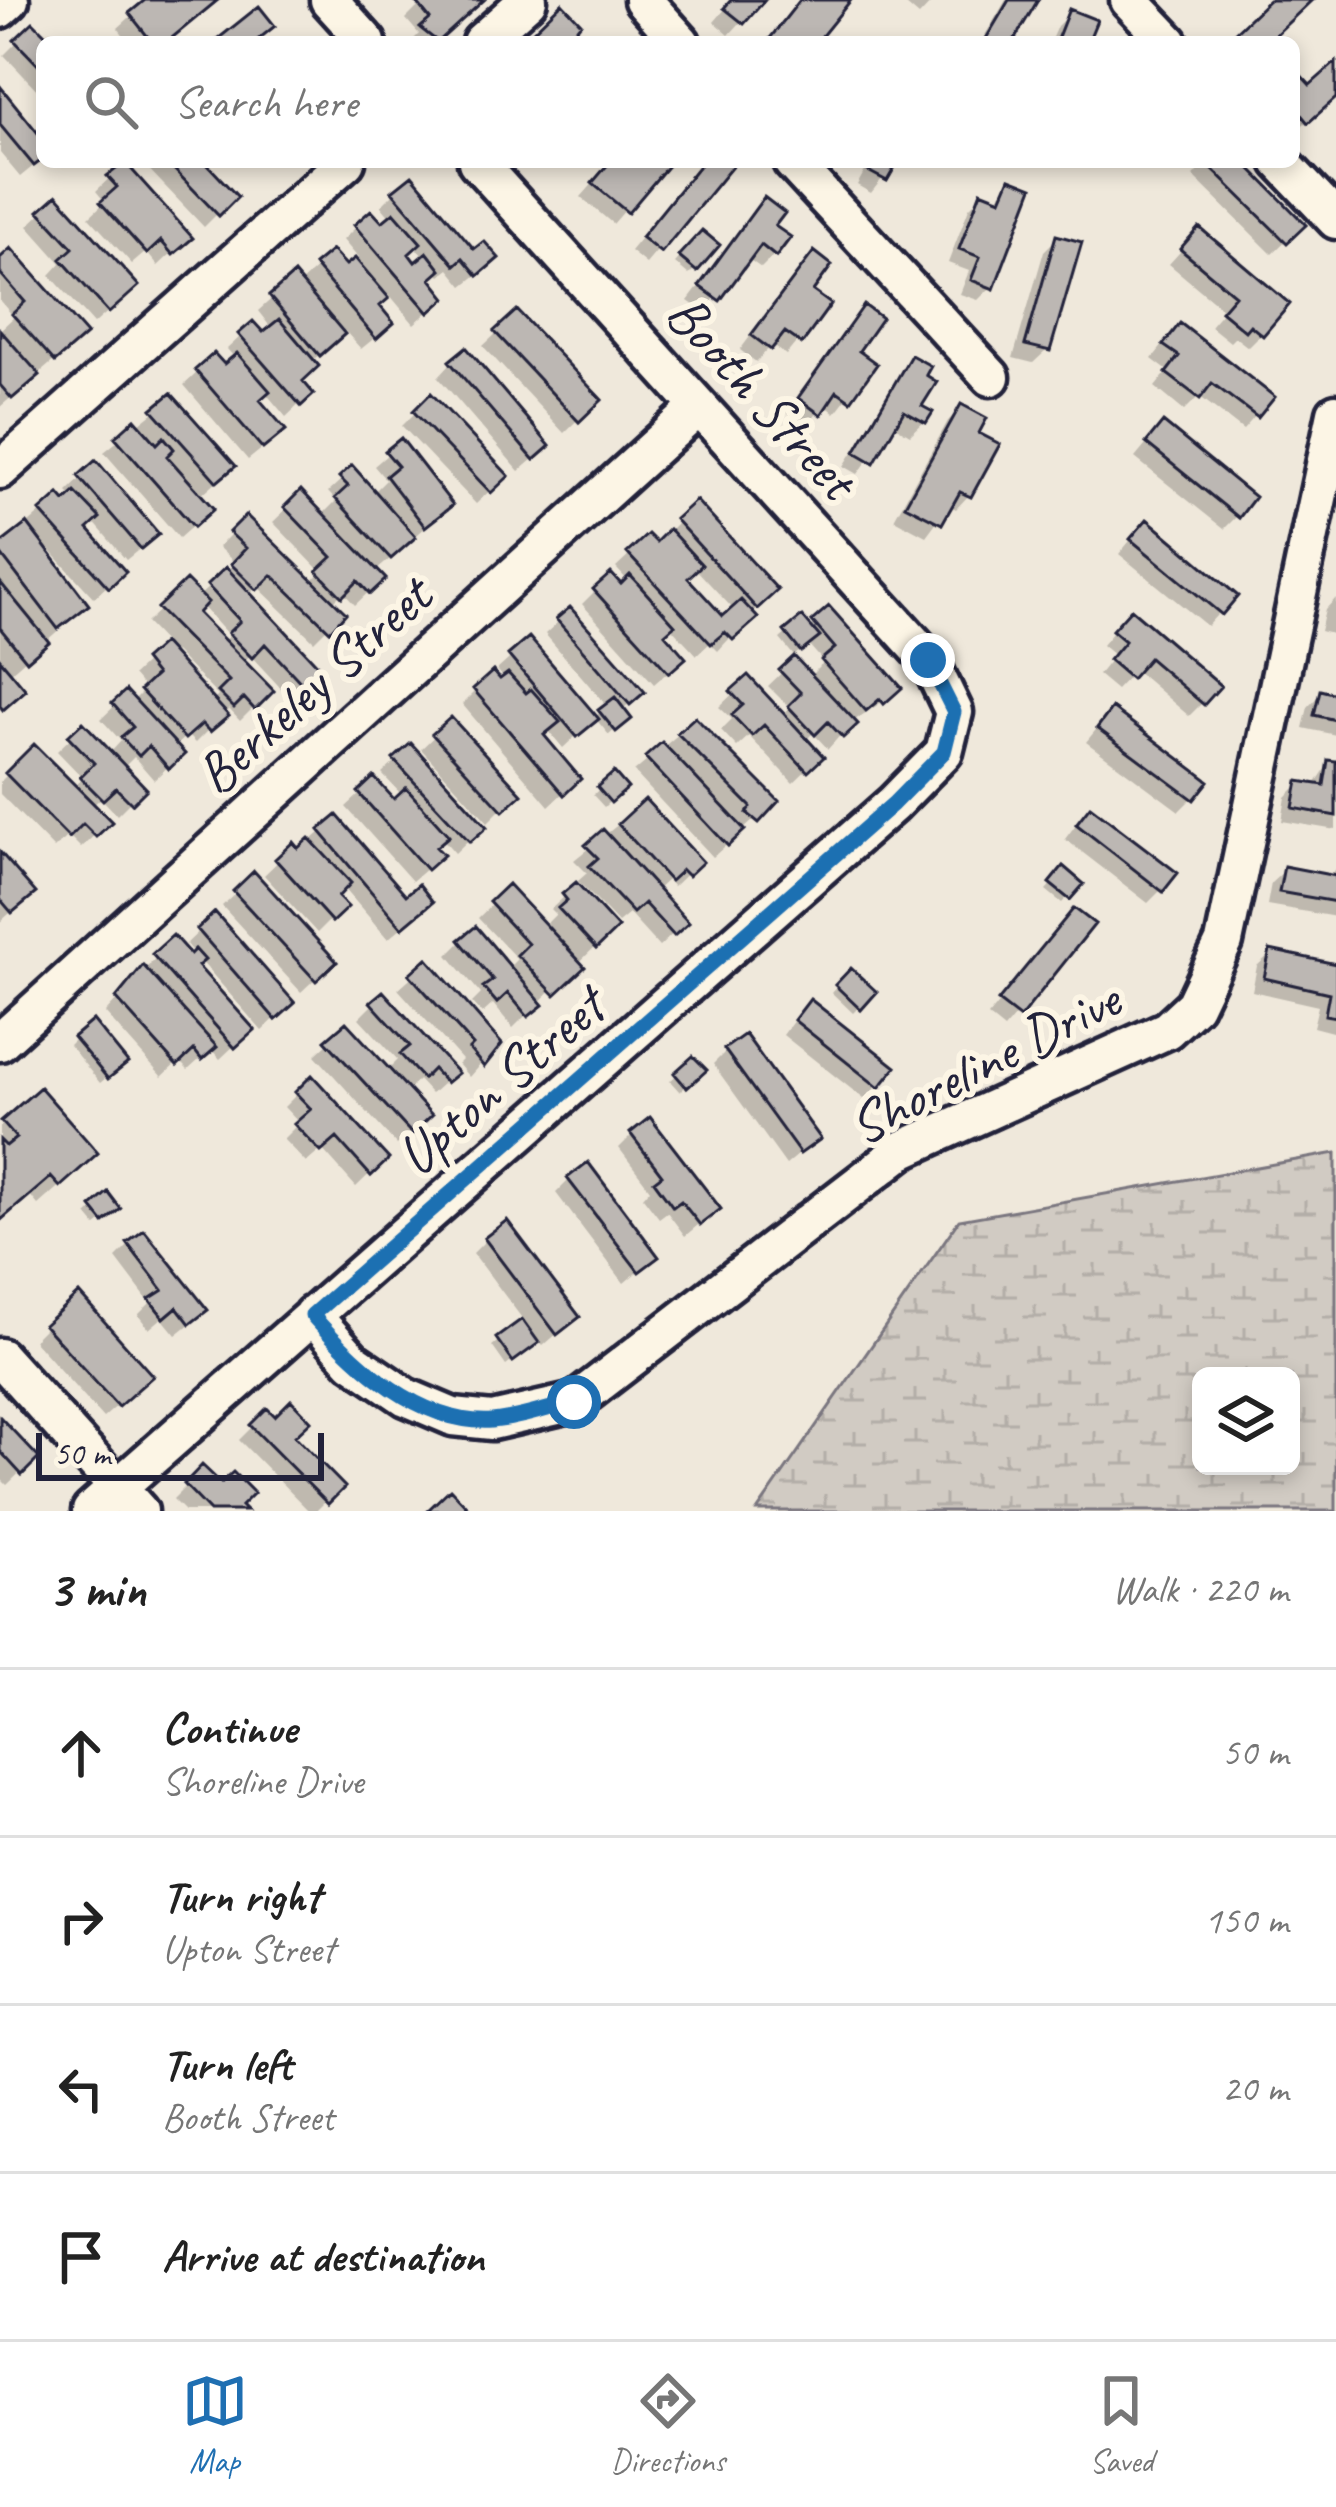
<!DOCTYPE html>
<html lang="en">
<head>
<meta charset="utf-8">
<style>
  :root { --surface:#fff; --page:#f2f2f2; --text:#222; --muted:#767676; --line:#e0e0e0; --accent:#1f6fb2 }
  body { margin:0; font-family:Caveat,sans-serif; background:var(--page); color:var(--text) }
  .controls { position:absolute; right:36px; bottom:36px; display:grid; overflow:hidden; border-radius:18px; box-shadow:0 6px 18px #0003 }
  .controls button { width:108px; height:108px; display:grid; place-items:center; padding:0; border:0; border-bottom:3px solid var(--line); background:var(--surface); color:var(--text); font:60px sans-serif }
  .scale { position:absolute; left:36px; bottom:30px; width:288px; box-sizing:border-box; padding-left:12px; border:6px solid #22223b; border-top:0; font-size:33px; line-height:42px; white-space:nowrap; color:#22223b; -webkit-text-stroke:9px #fcf5e5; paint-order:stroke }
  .stop { position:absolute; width:36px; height:36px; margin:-27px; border:9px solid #1f6fb2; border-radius:50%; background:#fff }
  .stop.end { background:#1f6fb2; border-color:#fff; box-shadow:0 3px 12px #0008 }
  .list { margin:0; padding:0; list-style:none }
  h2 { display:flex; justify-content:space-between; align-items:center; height:156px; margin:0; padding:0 48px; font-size:51px }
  h2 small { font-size:39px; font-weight:400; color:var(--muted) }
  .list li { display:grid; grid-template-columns:78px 1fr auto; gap:36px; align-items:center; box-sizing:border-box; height:168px; padding:0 48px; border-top:3px solid var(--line) }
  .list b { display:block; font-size:45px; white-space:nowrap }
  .list p { margin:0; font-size:39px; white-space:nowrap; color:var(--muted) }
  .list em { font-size:39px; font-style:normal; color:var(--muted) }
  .icon { flex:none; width:66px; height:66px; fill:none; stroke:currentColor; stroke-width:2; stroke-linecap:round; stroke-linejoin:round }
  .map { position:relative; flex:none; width:1336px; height:1511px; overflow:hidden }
  .search { position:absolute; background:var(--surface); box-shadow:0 6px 18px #0003; left:36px; right:36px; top:36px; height:132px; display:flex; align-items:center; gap:30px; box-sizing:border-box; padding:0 42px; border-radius:18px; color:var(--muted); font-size:45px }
  .sheet { height:828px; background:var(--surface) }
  nav { display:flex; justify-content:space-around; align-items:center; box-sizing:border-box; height:168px; border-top:3px solid var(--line); background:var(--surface); font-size:33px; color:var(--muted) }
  nav a { display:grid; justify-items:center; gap:6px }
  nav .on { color:var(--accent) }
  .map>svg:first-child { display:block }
  .wetland { fill:url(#wetland-marsh); stroke:#7a767f; stroke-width:3; fill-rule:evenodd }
  .shadow { fill:#0003; fill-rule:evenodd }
  .building { fill:#bcb7b3; stroke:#22223b; stroke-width:3 }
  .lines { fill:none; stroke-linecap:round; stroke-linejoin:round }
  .minor-casing { stroke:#22223b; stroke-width:45 }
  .minor { stroke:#fcf5e5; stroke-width:36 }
  .route { stroke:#1f6fb2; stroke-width:15 }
  .labels { text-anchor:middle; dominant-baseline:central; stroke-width:12; stroke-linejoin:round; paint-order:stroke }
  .street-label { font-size:57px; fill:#22223b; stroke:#fcf5e5 }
</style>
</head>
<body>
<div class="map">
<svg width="1336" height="1511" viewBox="0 0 1336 1511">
  <defs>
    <pattern id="wetland-marsh" width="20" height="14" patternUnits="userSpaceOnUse" patternTransform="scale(3)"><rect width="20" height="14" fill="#d1cbc3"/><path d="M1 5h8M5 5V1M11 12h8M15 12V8" fill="none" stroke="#b3aea8"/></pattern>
  </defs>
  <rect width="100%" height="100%" fill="#efe8db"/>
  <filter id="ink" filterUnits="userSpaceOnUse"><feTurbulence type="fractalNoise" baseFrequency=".00833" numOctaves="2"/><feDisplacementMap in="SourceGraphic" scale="24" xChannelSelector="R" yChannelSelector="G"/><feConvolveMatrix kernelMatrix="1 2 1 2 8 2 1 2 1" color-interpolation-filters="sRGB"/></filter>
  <g filter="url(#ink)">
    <!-- wetland -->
    <path class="wetland" d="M1336,1153v358h-579l202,-291zM1201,1376h90v90h-90z"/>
    <!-- shadow -->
    <path class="shadow" d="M149,0h67l-51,42h-36l-11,-14z
      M425,0h56l-46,42h-24l8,-8 -13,-15z
      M733,0h28l-32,35 -15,-13z
      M909,0h25l-15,16 -14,-12z
      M1006,0h29l-25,42h-29z
      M1070,13l15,29h-35l7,-16z
      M33,26l15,16h-6v53l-38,-40z
      M1336,66v29l-42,38v-54l16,10z
      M0,91l42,52v16l-22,18 -20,-24z
      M142,162h58l34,35 -30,30z
      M612,162h55l-54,62 -32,-27z
      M704,162l26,2 -84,100 -16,-13z
      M870,162h25l-24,31 -14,-8z
      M1207,162h33l62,63 -30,29 -79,-78z
      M123,165l65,73 -30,28 -12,-14 -14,12 -43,-47 16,-15 -9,-11z
      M1011,181l-20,106 -13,13 -18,-6 9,-23 -21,-8 21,-55 13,-13 13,5z
      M394,193l88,78 -19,15 -14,-17 -9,7 -4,-4 -8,8 1,31 -15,13 -25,-30 -13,12 1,30 -16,13 -16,-18 -34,31 -12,20 11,12 -24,23 -21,-25 -8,8 12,43 -21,17 -64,-75 30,-28 10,11 11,-10 -8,-9 26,-24 10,12 9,-8 -14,-18 36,-32 5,5 33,-30 14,15 13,-10 -16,-19 13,-13h26l9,-9 -10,-12zM414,246l11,12 -10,8 -10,-11z
      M56,199l66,100 -28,25 -44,-49 11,-12 -33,-37z
      M764,201l10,54 -13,13 -14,-10 -43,54 -16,-11z
      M1199,231l62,103 -13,13 -13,-10 -5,5 -20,-16 14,-16 -55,-46z
      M702,234l14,12 -27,29 -14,-12z
      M1057,238l-10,112 -14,13 -20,-5 31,-107z
      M0,262l70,85 -70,60v-77l14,-13 -14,-16z
      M801,268l7,23 19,14 -41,50 -14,-10 -16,17 -16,-12z
      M864,309l-9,43 18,12 -38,49 -10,-8 -19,21 -19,-13z
      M517,314l81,86 -34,33 -81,-87z
      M1167,340l104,58 -28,32 -44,-34 -15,15 -29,-24 13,-16 -16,-12z
      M912,358l12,64 -14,13 -17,-10 -35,49 -14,-8z
      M451,363l82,96 -14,12 -81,-94z
      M431,397l74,79 -29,28 -74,-78z
      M961,408l14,26 -6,61 -13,14 -7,-4 -23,31 -32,-17 54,-98z
      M154,412l65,67 -20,18 -2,25 -18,16 -75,-86z
      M1150,440l87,76 -13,13 -89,-71z
      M401,443l35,75 -61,54 7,7 -27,26 -12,-13 -11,11 10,10 -28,28 -57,-55 -9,9 72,77 -29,27 -41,-44 -7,8 27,28 -30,30 -11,-12 -34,34 -8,-8 -13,12 7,7 -27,26 -20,-23 -11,11 20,21 -26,26 -16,-17 -9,8 16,16 -27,26 -13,-13 -14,14 -54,-55v-12l34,-34 40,39 9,-9 -26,-27 26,-25 26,28 12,-13 -20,-22 25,-24 6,7 13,-13 -12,-14 33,-31 -20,-21 40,-39 12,13 37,-34 -17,-16 28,-28 64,63 11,-10 -48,-50 28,-27 20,21 15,-15 -8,-9 24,-22 21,23 13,-13 -12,-14zM201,605l28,31 -7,6 -28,-29zM175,652l43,44 -6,6 -41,-46z
      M95,465l47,82 -16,13 -33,-39 -9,9 38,42 -28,26 -46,-50 -4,3 28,67 -63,56 13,16 -22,20v-162l58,-50 7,7 8,-7 -6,-6z
      M695,505l79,85 -56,61 -8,-8 -13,12 -27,-29 -9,9 8,36 -15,13 -72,-80 13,-13 25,-3 8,-7 -12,-13 32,-30 8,8zM695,568l39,42 -11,10 -38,-41z
      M1134,536l100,60 -27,30 -88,-72z
      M1336,598v37l-16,-4 5,-21z
      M829,610l56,90 -33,22 -24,27 -15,-16 -8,8 15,16 -27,26 -44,-47 -12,11 -16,-17 11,-11 -13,-12 29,-28 34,37 8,-8 -22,-22 26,-25 15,16 15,-15 -16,-18 -14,12 -14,-17 22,-19 7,9z
      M570,611l71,81 -19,18 6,8 -19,17 -14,-17 -32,30 -15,-18 -7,7 23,55 -15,14 -87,-102 13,-13 30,-12 -8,-9 32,-29 65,77 13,-12 -62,-72z
      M1118,626l84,77 -13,13 -54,-46 -19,20 -18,-15 16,-20 -12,-10z
      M1321,693l15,4v38l-33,-7 5,-21z
      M450,721l67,72 -29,29 -67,-73z
      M694,721l81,80 -62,56 -79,-85z
      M1099,726l93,72 -13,13 -93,-69z
      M410,748l72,79 -27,26 -13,-15 -15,30 -15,13 -66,-74 28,-26 20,22 8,-8 -20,-21z
      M1329,763l7,1v66l-54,-9 4,-24 13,-13 15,2z
      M613,776l11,12 -20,19 -11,-12z
      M645,803l54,59 -26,25 -6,-7 -12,11 29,32 -25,24 -30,-33 -11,9 -40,-42 9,-8 -13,-13z
      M1077,823l84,67 -13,13 -83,-64z
      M321,832l95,83 -28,24 -45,-52 -9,10 9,10 -26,26 -53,-58 29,-28 5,5z
      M0,856l18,50 -18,16z
      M1336,867v50l-69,-12 4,-22 14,-13 44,8z
      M1064,870l15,14 -17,19 -16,-13z
      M254,876l79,86 -32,30 -79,-86z
      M576,886l38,42 -101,100 -20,-24 -11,10 -10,-11 9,-9 -33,-39 13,-13 47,26 9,-9 -39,-41 30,-29 35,38 13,-13 -5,-5z
      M215,916l76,87 -29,28 -62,-71 -6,6 57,64 -31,29 -9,-10 -23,21 -9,-9 -17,16 -57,-64 68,-74 17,19 4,-4 -8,-10z
      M1062,925h29l-87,104 -16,-13z
      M1271,953l65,15v65l-23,-6 5,-21 -66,-15 5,-25z
      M427,963l71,81 -29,33 -11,-13 4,-4 -64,-71z
      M851,972l22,21 -20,20 -21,-20z
      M382,995l72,78 -23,21 -13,-14 -12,12 21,23 -30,30 -82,-90 31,-29 41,45 11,-11 -39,-42z
      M797,1016l80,70 -13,13 -81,-64z
      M75,1039l43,29 -18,15 -31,-38z
      M726,1051l91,88 -31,26 -73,-101z
      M693,1060l9,10 -22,22 -10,-11z
      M312,1079l73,80 -29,28 -34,-38 -16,14 -23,-24 16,-16 -15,-16z
      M39,1091l35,82 -36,32 -9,-11 -29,26v-93z
      M632,1135l85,74 -32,27 -18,-24 -8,6 -16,-21 7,-8 -31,-41z
      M569,1180l86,77 -31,26 -68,-90z
      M107,1196l5,18 -16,12 -9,-11z
      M486,1240l90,77 -33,29 -5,-6 -32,26 -14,-20 32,-25 -51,-68z
      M129,1245l62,78 -15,12 -14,-17 -13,11 -11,-14 12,-12 -34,-45z
      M46,1327l90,62 -33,29 -70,-78z
      M267,1412l73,75 -24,24h-7l-70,-71z
      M0,1422l35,36 -28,27 -7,-7z
      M202,1470l35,36 4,5h-56l-12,-12z"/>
    <!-- building -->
    <path class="building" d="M145,0h73l-51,42h-15l-23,-29z
      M420,0h64l-46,42 -18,-14 10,-9 -13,-16z
      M731,0h34l-21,24 -20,-16z
      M800,0h51l-34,42h-50z
      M1009,0h29l-25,42h-29z
      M1269,0h43l-44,42h-33l-5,-5z
      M562,3l19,20 -15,19h-44z
      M259,6l16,20 -20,16h-41z
      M1069,9l28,11 -9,22h-32z
      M33,22l20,20h-11v27l-28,-29z
      M1336,62v36l-28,25 -14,-17v-31l4,-3 12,13z
      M0,86l42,52v22l-8,6 -34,-41z
      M125,162l68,76 -20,17 -12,-14 -14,13 -47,-52 17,-15 -10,-11z
      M167,162h38l33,35 -19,19z
      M610,162h61l-43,51 -36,-30z
      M702,162l33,1 -74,90 -20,-16z
      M873,162h25l-11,19 -19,-10z
      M1205,162h39l62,63 -19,18z
      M412,175l62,74 10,-8 15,17 -21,18 -15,-18 -8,7 -63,-74z
      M1010,178l23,9 -39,102 -23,-9 9,-23 -21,-8 22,-58 20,8z
      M57,195l82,91 -30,27 -48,-54 12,-11 -34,-37z
      M764,197l21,16 -10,13 16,11 -15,20 -15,-12 -41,56 -21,-15z
      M371,210l11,12 12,-10 27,31 -12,11 6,8 12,-10 14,18 -10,9 15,19 -17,15 -75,-88z
      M1199,227l91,77 -27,32 -13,-11 -5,6 -24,-20 14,-16 -55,-46z
      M702,230l18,15 -23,27 -19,-16z
      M1056,235l26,7 -32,109 -25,-6z
      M11,248l76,86 -32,28 -43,-48 13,-12 -25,-29v-15z
      M332,250l14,15 9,-7 34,40 -9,8 14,17 -18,16 -62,-74z
      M814,251l18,14 -19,26 18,13 -29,40 -17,-12 -14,18 -20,-15z
      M294,274l51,60 -25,22 -51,-60z
      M864,305l18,13 -23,33 18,13 -26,37 -14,-10 -16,24 -23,-17z
      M517,310l85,90 -23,22 -85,-91z
      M279,319l40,47 -16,15 11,13 -13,12 -63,-72 15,-13 10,11z
      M1180,323l95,74 -17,21 -46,-35 -12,16 -34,-26 13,-17 -16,-11z
      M0,330l40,45 -28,24 -12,-14z
      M466,347l84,99 -16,14 -85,-99z
      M214,353l10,11 13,-11 33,38 -10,9 26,30 -23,19 -68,-79z
      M911,355l20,11 -5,9 11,7 -15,24 11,6 -7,11 -22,-12 -30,52 -19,-11z
      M171,393l65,73 -19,16 -65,-73z
      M431,393l78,83 -18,17 -78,-82z
      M961,404l26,14 -8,15 21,11 -29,53 -11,-5 -18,32 -37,-19z
      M135,419l22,25 7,-7 10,12 -7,7 47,53 -20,18 -79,-90z
      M1163,422l92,75 -16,21 -93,-75z
      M401,438l52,67 -28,22 -39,-51 12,-10 -13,-15z
      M96,460l63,74 -18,15 -63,-73z
      M352,465l64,72 -25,22 -56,-61 13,-12 -9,-9z
      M301,490l85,89 -16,15 -12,-13 -16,16 -25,-26 15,-14 -48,-50z
      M75,492l25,26 -12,11 38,43 -17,16 -69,-77 19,-17 6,7z
      M696,500l82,90 -21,19 -82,-90z
      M246,515l100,98 -16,18 -58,-56 -15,15 -26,-26 15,-16 -17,-16z
      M1147,519l91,77 -16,19 -92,-76z
      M27,523l62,82 -31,24 -58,-76v-9z
      M669,529l33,36 -14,13 35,38 18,-16 17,18 -25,22 -8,-8 -14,12 -84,-91 21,-19 8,8z
      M226,567l98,105 -18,16 -41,-44 -13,14 -24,-25 12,-12 -33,-36z
      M611,573l10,11 9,-9 45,50 -10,9 21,24 -17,15 -76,-84z
      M186,580l22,22 -10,11 76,78 -19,19 -11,-12 -10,10 -16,-16 11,-11 -72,-73z
      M0,582l49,60 -22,19 -27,-33z
      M829,606l73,82 -18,16 -4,-5 -14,12 -45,-51 14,-12 -23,-27z
      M570,607l75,85 -15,13 -74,-86z
      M1131,609l90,77 -17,19 -55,-47 -18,21 -22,-19 16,-19 -13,-11z
      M802,616l18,21 -19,15 -17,-21z
      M529,637l70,82 -22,18 -69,-82z
      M163,643l66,73 -19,16 -8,-8 -17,15 -45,-49 16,-15 -12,-15z
      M794,656l64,68 -15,14 -15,-16 -13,13 -27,-29 13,-13 -22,-23z
      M0,659l26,31 -23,20 -3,-4z
      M493,671l7,8 8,-6 18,20 5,-4 29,33 -16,13 37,44 -17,16 -91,-106z
      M748,675l76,82 -16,15 -44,-47 -12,11 -20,-21 11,-10 -13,-14z
      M126,690l59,64 -16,15 -20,-23 -10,10 -18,-19 12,-10 -21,-24z
      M1320,690l16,4v26l-22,-5z
      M615,697l17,22 -16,13 -18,-22z
      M1112,708l97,73 -15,19 -97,-72z
      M451,717l71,77 -19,17 -71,-77z
      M695,717l84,84 -20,22 -12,-10 4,-6 -74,-74z
      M83,722l64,67 -15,15 -16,-16 -13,12 -23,-23 14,-14 -26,-27z
      M662,742l83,88 -17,16 -83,-89z
      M411,743l76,84 -17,15 -77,-83z
      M34,744l78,78 -16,15 -13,-13 -14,14 -64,-65z
      M1328,760l8,1v55l-43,-8 5,-27 26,4z
      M614,772l14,16 -17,15 -14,-16z
      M374,777l20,22 12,-11 43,48 -13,11 8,8 -17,15 -69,-78z
      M645,799l58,63 -15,14 -6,-6 -12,11 -52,-57z
      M1090,806l88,67 -15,19 -87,-68z
      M337,815l69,80 13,-11 14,18 -31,26 -83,-98z
      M603,829l86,94 -15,13 -30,-33 -11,10 -44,-47 9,-8 -13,-13z
      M309,838l42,45 -13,14 10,10 -16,15 -57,-63 18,-17 5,6z
      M0,852l36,41 -24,20 -12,-14z
      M1063,866l21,18 -14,16 -21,-17z
      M1284,866l52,10v26l-57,-10z
      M254,871l83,91 -21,19 -83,-90z
      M576,882l42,46 -22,21 -38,-41 9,-8 -5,-6z
      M508,884l77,83 -30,28 -38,-40 11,-11 -39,-42z
      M1074,908l21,16 -75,94 -22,-17z
      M215,912l80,91 -19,17 -79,-91z
      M476,926l67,79 -15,12 -20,-24 -11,10 -14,-16 10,-7 -34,-40z
      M173,935l17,19 5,-5 10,11 -7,6 57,64 -20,18 -83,-94z
      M1270,950l66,14v53l-11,-2 4,-22 -65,-15z
      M427,958l75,86 -18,23 -15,-18 4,-4 -64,-71z
      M143,965l74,82 -15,13 -8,-10 -17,16 -61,-68z
      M851,968l26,24 -16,18 -26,-25z
      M383,991l75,82 -12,10 -13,-14 -10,10 -23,-25 10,-8 -40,-44z
      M810,999l86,68 -17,21 -85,-68z
      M93,1020l35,43 -20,16 -35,-42z
      M346,1022l86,93 -20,19 -87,-94z
      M745,1034l76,105 -21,15 -76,-105z
      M693,1056l14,14 -20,18 -13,-15z
      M312,1075l77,84 -18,17 -34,-38 -16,14 -27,-28 17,-15 -16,-17z
      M40,1087l58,66 -38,34 -9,-10 -51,44v-81l6,6 10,-8 -15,-17z
      M650,1117l71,92 -21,16 -19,-24 -8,6 -19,-26 8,-6 -32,-42z
      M588,1162l71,95 -20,15 -72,-94z
      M108,1192l13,17 -17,14 -13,-16z
      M507,1220l73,97 -23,18 -73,-97z
      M144,1230l64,80 -18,14 -13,-17 -13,11 -15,-19 14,-9 -36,-47z
      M79,1293l74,83 -35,31 -74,-82z
      M522,1319l17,24 -26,19 -17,-24z
      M291,1400l20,21 -16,15 50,51 -17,17 -78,-79 17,-17 8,8z
      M0,1417l39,41 -17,17 -22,-24z
      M202,1465l19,18 12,-11 21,21 -13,13 5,5h-36l-26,-27z
      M450,1489l21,22h-44z"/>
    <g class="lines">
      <defs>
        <path id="minor" d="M329,0l38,42
          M643,0l38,42
          M1129,0l40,42
          M0,9l10,-9
          M481,42l47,-42
          M792,162l199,215
          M1281,162l55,58
          M0,470l346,-308
          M0,1042l699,-635
          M312,1315l41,46 53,36 47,20 39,4 83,-19 329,-253 263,-119 27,-25 30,-63 112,-529
          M0,1357l139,154
          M91,1511l802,-707 51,-52 10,-40 -25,-52 -452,-498"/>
      </defs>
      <!-- minor casing -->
      <use href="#minor" class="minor-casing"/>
      <!-- minor -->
      <use href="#minor" class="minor"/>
    </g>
  </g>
  <g class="lines" filter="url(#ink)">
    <!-- route -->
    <path class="route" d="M574,1402c-26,6 -55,17 -82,19 -72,4 -136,-56 -180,-106l581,-511 51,-52 10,-40 -26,-52"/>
  </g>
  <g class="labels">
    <!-- street labels -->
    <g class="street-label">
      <text transform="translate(762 396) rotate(48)">Booth Street</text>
      <text transform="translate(313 685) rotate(-42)">Berkeley Street</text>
      <text transform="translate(984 1062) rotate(-27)">Shoreline Drive</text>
      <text transform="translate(500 1081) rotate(-41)">Upton Street</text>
    </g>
  </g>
</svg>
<div class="controls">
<button><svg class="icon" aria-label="layers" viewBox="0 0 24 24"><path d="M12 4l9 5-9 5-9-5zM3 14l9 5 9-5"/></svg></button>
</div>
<div class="scale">50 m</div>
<div class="stop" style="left:574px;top:1402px"></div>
<div class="stop end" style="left:928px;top:660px"></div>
<div class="search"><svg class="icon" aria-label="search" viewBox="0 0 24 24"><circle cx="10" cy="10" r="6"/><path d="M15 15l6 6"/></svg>Search here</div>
</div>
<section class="sheet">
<h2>3 min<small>Walk · 220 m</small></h2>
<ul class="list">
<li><svg class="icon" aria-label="ahead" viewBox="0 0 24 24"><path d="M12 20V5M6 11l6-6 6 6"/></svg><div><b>Continue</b><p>Shoreline Drive</p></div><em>50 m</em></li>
<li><svg class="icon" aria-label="right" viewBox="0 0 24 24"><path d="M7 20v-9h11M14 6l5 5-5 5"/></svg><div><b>Turn right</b><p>Upton Street</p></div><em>150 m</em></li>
<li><svg class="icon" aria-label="left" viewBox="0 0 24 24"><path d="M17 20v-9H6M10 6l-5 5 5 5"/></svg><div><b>Turn left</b><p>Booth Street</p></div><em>20 m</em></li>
<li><svg class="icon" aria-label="arrive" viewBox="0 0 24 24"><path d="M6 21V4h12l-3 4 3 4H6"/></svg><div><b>Arrive at destination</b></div></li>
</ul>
</section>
<nav>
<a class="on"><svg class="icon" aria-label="map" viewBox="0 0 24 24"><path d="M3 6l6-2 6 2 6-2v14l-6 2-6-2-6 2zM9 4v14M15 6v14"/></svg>Map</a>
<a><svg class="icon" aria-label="directions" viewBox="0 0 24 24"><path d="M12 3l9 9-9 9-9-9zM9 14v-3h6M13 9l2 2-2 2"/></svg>Directions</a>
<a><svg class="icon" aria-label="saved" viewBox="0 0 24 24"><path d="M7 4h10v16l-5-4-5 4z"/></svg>Saved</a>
</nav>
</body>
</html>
